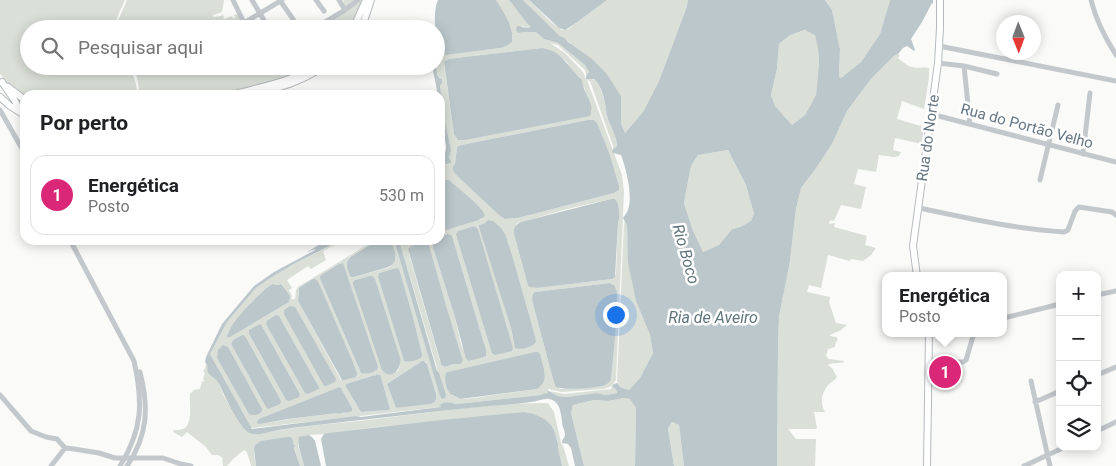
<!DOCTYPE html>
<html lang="pt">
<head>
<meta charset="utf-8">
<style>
  :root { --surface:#fff; --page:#f2f2f2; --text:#202124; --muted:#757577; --line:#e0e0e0; --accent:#db2777 }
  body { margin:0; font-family:Roboto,sans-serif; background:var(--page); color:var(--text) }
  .controls { position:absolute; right:15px; bottom:15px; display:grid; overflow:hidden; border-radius:10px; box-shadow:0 2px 12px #0003 }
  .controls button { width:45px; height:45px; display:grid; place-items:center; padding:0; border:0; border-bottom:1px solid var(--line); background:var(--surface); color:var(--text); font:25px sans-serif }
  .compass { position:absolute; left:996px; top:15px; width:45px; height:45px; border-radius:50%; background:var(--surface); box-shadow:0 2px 12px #0003; rotate:179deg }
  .you { position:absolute; left:615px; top:314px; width:18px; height:18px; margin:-12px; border:4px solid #fff; border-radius:50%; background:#1a73e8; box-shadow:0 0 0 8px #1a73e833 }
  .badge { display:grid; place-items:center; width:32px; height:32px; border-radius:50%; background:var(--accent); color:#fff; font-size:16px; font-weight:700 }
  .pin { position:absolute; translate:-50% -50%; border:2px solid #fff; box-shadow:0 1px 5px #0006 }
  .popup { position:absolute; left:882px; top:272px; width:125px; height:65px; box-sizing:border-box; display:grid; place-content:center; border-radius:10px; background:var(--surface); filter:drop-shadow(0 1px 4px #0005); font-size:16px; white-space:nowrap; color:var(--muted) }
  .popup b { font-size:19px; color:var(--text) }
  .popup::after { content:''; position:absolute; left:50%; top:100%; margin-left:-10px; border:10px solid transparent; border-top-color:var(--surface) }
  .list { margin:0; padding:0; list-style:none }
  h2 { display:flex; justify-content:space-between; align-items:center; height:65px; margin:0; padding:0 20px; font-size:21px }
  h2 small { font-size:16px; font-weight:400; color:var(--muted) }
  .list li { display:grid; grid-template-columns:32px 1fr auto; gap:15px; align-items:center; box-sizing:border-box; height:80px; margin:0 10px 10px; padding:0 10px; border:1px solid var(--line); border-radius:15px }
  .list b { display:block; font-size:19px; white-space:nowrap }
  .list p { margin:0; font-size:16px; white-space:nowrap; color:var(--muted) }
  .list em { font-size:16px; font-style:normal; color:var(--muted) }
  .icon { flex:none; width:28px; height:28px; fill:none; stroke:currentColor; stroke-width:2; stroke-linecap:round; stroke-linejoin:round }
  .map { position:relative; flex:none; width:1116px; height:466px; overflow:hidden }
  .search { position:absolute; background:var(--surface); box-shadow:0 2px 12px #0003; left:20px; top:20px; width:425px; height:55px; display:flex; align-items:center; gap:12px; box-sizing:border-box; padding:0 18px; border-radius:28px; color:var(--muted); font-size:19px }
  .panel { position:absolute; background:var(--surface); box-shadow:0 2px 12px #0003; left:20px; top:90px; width:425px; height:155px; border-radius:15px }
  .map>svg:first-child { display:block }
  .green { fill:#dadfd7; fill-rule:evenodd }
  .water { fill:#bbc7cb; fill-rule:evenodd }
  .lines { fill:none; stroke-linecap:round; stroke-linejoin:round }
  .major-casing { stroke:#b5babe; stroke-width:8 }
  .minor { stroke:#c3c8cc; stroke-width:5 }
  .major { stroke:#fff; stroke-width:6 }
  .labels { text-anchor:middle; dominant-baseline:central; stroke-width:5; stroke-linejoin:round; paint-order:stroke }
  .street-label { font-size:15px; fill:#657683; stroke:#fff }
  .water-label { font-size:16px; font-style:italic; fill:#60757c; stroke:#fff }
</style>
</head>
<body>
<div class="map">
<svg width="1116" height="466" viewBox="0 0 1116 466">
  <rect width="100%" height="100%" fill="#fafaf8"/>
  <!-- green -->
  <path class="green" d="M0,0h125c-4,9 -10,19 -9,29h-87v37h101l6,18 1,11h-112v2l-14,-10 -11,-13z
    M127,0h97l-2,12 -9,3v2l8,-1 2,-2 1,5 8,-3 2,3 1,-1 -1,-3 4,-1 3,6 -12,6 1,2 5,-3 2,3 2,-1 1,2h-122l-1,-6z
    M343,0h21l-15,29h-17l1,-8 11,-8 2,-4z
    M496,0h13c8,9 13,19 22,27l-3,1 -6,-2 -3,7 5,-1h13l7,7 14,4 27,22 4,7 -3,4 -1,-6 -27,-25 -8,-2 15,10 18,19 3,7c4,0 8,-1 11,3 6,8 9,28 11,37 3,9 9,18 9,27l-4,3v-3l-23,-65 -3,-1 35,95 2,17 -8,188 -4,6 5,5v2l-11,2 -10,-2 -28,4 -10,-1 -8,-5 14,3 47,-5 1,-3 -9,3 -42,3 -13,-3 -1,2 1,1 -2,2 -5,1 -84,9 -11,-2 -5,2v3l-190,21 -41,-74 17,-32 29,-34 13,-9 23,-14 50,-25h3l-22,11 3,9 -15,9 -3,-3 -21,14 5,8 -3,2 3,6 -1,3h4l1,-9 2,-3 77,-47h3l-29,17 -1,3 6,17 36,-10 6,-9 -5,-18h3l47,158 -4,-30 -38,-128h33l3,14 19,60 7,30 8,17 17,-5 -3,-16 -31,-104 -4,-2 -8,3v-5l42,-13 -39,-39 -3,2v-9l3,-1 1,-4 6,-8 -1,-2 2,-8 -7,-34 -4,-30 2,-7 -3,-1 -3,-9v-34c1,8 1,16 8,20l56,-7 13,-9 -2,-11zM542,48l24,13 19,28 7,23 -138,22 -10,-70 5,-5 15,-2zM588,120h6l16,35 9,32v3l-5,3 -96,25 -13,1 -5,-3 -44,-41 -3,-9 2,-2 2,-17 4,-2zM611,199h4c5,5 5,18 3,24l-2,51 -4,5 -75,9 -6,-1 -3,-1 -14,-52c-1,-5 0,-7 4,-11l49,-14zM485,223l45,97 5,16 -20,12 -4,-20 -32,-103zM474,226l4,3 35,121 -39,-57 -10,-32 -6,-30zM419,244l10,1 31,119h-6l-9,3 -4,-2 -32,-111 2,-8zM341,263l2,1 14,42 18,65 -11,3 -4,-3 -39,-90v-6zM396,268l18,53 8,33v3c-3,3 -13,6 -18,4l-26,-84 1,-4zM372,276l28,90 -2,5 -4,2 -39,-93zM318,281l39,92 -16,7 -43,-79 1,-13zM610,283l4,2 1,54 -4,41 -10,6 -41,3 -6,-6 -22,-83 3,-8zM272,284l6,1 3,-1 8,18 -58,34 -4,-1c8,-16 30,-41 45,-51zM279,316l40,71v2l-11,5zM262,326l38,68v1l-14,5 -37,-66v-3zM242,335l24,72 -35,-63 2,-4zM422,361l4,1 1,2 9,30c1,5 0,8 -5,10l-35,4 -9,-24zM378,374l3,3 9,32 -1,1 -28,2 -15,-25v-3zM542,385l-5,4 -72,10h-5l-8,-4zM339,387l2,1 11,20v2l-6,3 -2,-1 -1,1 -4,1 -1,-1 -41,5 -37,6 -3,-4z
    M523,0h6l22,22 11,8 6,-1 39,-29h81l-2,9 -27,72 -16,31 -18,21 -4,-10v-27l-56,-58 -5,-2z
    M825,0h65l-10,34 -19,28 -20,16h-2l1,-29 -8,-39z
    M806,30l9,4 3,15 1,14 -3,32 -11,20 -13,10 -17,-19 -4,-11 6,-26 2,-25 11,-9z
    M898,54l2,1 -2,3c4,3 9,8 14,9 6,2 12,-1 17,1v10l-5,31 -22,-8 -5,18 27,8 -2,17 -27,-6 -2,12 8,2 -2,4 -5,1 -15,-2 -3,17 -18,-3 -4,15 12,3 -5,22 -20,-4 -7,16 -4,-1 -1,4 6,-1 -1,4 33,9 -2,9 11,3 -5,7 -8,6 -12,-2 -1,2 -22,-6 -7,33 -12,-3 -2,7 23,5 -1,5 7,21 11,2 -6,5 -11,5v1l6,1 2,2 -3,5v3l-7,2 -2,7 3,3 15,2v1c-5,2 -11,0 -16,3l4,3 5,9c-3,4 -6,5 -9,8 -7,9 -8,18 -3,27h-11l1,6 2,10 -2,1h-27l8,10h20l-1,27h-38l1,-120 1,-29 11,-56 6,-52 5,-21 13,-17 18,-27 15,-33 24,-32 23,-23z
    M132,66h112l4,4 4,-4h27l3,5 10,-5h15l-18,10 -67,19h-82l-3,-18z
    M728,150l18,35 8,29 -3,7 -11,6 -8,2 -13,16 -16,7 -11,-24 -8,-25 7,-37 7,-11z
    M624,222l3,4v11l9,64 14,34 3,18 -13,25 -11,12 -9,-3 -3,-4z
    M206,363l2,4v6l10,9 6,14 14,25 7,9 9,5c46,-10 93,-12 139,-18 52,-7 104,-14 155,-14l6,9 7,31 2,3 6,20h-7l-4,-19v-3c-2,-6 -3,-14 -7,-19 -6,-8 -18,-12 -27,-13l-147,15 -53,7 -15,1 -10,8 -1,2 6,21h-4l-7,-22 -38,1 -1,9 2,12h-5l-4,-14 -3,-2 -11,9 -6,7h-4l-1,-9 -4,-2h-6l-6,-8 -19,-15 -5,5 -9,-5 1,-2c3,0 6,0 9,-1 11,-6 6,-25 7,-35l4,-4 6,-1 2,-8 3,1 -2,-3 2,-6 -2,-2 2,-2z
    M624,398l6,1 6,9 -1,58h-51l-13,-53 2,-8 21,-5 14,1z
    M672,422l7,3 5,41h-10l-6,-39z"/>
  <!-- water -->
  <path class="water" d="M438,0h58c7,11 19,29 16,42l-6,4 -6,2 -54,7 -5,-1 -3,-4c-2,-14 -6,-37 0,-50z
    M509,0h14l37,36 5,2 3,4 24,17 14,14 15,23v27l4,10 18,-21 16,-31 27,-72 2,-9h137l7,10 8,39 -1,28 2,1 20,-16 19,-28 10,-34h43v4l-1,-1 -10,19 -11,17 4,11 -1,1 -7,-5 -4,2 -5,6 -4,2 -23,23 -24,32 -15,33 -18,27 -13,17 -5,21 -6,52 -11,56 -1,29 -1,120h-93l-5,-41 -7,-3 -4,6 6,38h-39l1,-58 -6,-9 -6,-1 -16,3 -14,-1 -21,5 -2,8 13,53h-9l-4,-18 -3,-4 -6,-1v-2c1,-2 3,-4 3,-6 0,-3 -1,-5 -2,-8 -2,-9 -1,-26 -14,-28 -3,-1 -14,3 -18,3 -14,2 -28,3 -42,4 -63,6 -126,14 -189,21 -9,1 -17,2 -26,4 -7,1 -16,5 -22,3 -13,-3 -27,-39 -33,-50 -2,-4 -7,-7 -11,-11l-1,-8 -2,-3 1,-5 16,-33 32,-38 20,-14 41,-22v-1l-8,3 20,-12h15l-6,4 -5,1 -39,20 -23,14 -13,9 -29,34 -17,32 42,75 104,-13 5,1 80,-10v-1h-2c5,-6 11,-3 18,-2l84,-9 4,-2 1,1 2,-2 -1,-1v-1l11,6 10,1 28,-4 10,2 11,-2v-2l-5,-5 2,-2 3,-1 3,4 9,3 11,-12 13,-25 -3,-18 -14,-34 -8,-39 -1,-36 -4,-8c1,-2 3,-4 4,-6 7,-13 -1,-44 -6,-57l-8,-2c-2,-4 1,-4 4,-7 0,-9 -6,-18 -9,-27 -3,-12 -4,-32 -14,-40h-8v-3l3,-4 -4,-7 -27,-22 -14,-4 -8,-7h-12l-5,1 -3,-2 1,-5 11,2 3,-1c-9,-8 -14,-18 -22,-27zM805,30l10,5 3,14 1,14 -3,32 -11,20 -13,10 -17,-19 -4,-11 6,-26 2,-25 11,-9zM728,150l18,35 8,29 -3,7 -11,6 -8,2 -13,16 -16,7 -11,-24 -8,-25 7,-37 7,-11z
    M529,0h78l-31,23 -11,7 -6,-2z
    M542,48c22,4 25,19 40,32 0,11 14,24 8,36l-125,24h-7l-4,-6 -10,-72 5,-3 15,-2z
    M432,66h4l1,8 2,4 3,1v4l-2,3 4,30 7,34 -2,8 2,3v2l-5,1 -3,8 -3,1c0,-17 13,-22 1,-40l2,-1 -3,-14v-23h-2z
    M588,120h6l3,3 13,32 9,31v4l-5,3 -96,25 -13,1 -5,-3 -44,-41 -3,-5v-4l2,-2 2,-17 4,-2z
    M443,180h6l2,2c8,7 32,25 34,34l-6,4 -39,12v-50z
    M611,199h4c5,5 5,18 3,24l-3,54 -3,2 -75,9 -7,-1 -2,-1 -14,-52c-1,-6 1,-9 7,-12z
    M488,220l5,1 8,7 4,6 6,18 24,84 1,6c-3,5 -15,8 -21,6l-4,-20 -32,-101v-2l6,-2z
    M474,226l4,3 35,119 -1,3 -17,4 -3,-2 -28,-92 -8,-27 2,-3z
    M448,234l3,1 1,1 34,114v6l-2,1 -15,4 -3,-2 -12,-45 -19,-60 -4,-14h9v-3z
    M378,240h13c4,12 10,23 -6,28l-31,9h-3c-4,-6 -6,-14 -1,-20z
    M394,240h5l38,131 2,2 7,22 -1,3 -3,1 -2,-3z
    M427,241l2,4 17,61 16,52 1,3 -3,3h-6l-9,3 -4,-2 -1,-5 -32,-111 3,-3z
    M343,263l35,104 -1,3c-4,2 -11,5 -16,3l-40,-92 -1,-4 1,-2 18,-11z
    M396,268l3,1 15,52 8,33v3c-3,3 -13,6 -18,4l-26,-84 1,-4z
    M370,276h2l3,3 25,79c2,12 -9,23 -18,12l-29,-86v-2l2,-2z
    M313,279h2l3,2 34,79 5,13 -1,4 -12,3h-2l-44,-79 1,-13z
    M610,283l4,2 3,7 -2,47 -4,41c-3,3 -2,3 -6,5 -7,3 -38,5 -45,3 -5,-1 -4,-1 -6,-5l-22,-83 1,-6 2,-2z
    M272,284l6,1 3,-1 9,12 -1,6 -59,35h-3c2,-14 33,-45 45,-53z
    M290,306l5,1 41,72 -1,3 -9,4h-2l-40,-72v-4z
    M276,315l3,1 40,71v2l-11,5 -3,-1 -39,-69 1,-3z
    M260,324l2,2 38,68 -1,3 -10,4 -3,-1 -37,-66v-4z
    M242,335l3,1 36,65 -1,3 -12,5 -2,-2 -35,-63 2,-4z
    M223,345l5,2 34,62v2c-3,4 -8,5 -13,3l-32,-56 1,-8z
    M535,352h3l2,2c3,13 10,27 -3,35l-77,10c-1,-1 -8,-4 -9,-5 -5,-4 -7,-15 -5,-21l2,-1z
    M422,361h2l3,3 9,30c1,5 0,8 -5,10l-35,4 -9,-24z
    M376,374l4,1 1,2 9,32 -1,1 -28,2 -15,-25v-3l29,-9 1,1z
    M339,387l2,1 11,20v3l-6,2 -2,-1 -1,1 -5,1v-1l-50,6 -28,5 -3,-1v-2l2,-2z
    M524,412c9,1 21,5 27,13 4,5 5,13 7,19v3l4,19h-236l-5,-27 3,-5 4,-1 104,-12z
    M309,435l4,3 2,3 6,25h-17c-2,-10 -7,-20 -5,-29z
    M287,437h4l2,4v3l2,1 -1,3 6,18h-44l-2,-17 1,-4 6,-4z"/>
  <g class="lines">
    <defs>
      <path id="major" d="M353,29l13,-29
        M359,29l5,-8 7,-21
        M2,82l13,19 6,12
        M8,87l17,13
        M252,93c29,-5 48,-11 73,-27
        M231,95c28,-8 59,-12 84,-29
        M0,97l10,9 11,7
        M917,276l-4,-30 25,-183 2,-35v-28
        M927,466l2,-133"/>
    </defs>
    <!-- major casing -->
    <use href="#major" class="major-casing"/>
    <!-- minor -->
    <path class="minor" d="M233,0l14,29
      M252,0l13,22 6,7
      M316,0l8,11
      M1091,0c5,20 14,38 25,55
      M279,2h2l12,17
      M345,10l13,-10
      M244,23l38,-23
      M314,29l31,-19 -6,-10
      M939,46l177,35
      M938,63l26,3 6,58
      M964,66l33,8
      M0,110l25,44
      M21,113l4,11
      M931,114l185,48
      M1083,154l7,-61
      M1040,180l18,-75
      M919,208c48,10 96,21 145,24l4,-2 7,-19 4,-4 33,5 4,3
      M70,240l64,121c9,41 9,68 -14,105
      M1097,295l19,-4
      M1004,318l56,-14
      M929,362h34l3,-2 8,-27
      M1097,375l19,-8
      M1031,381l19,85
      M0,395l31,36 15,6 11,2 8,9
      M1035,402l25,-11
      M1097,431l19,-9
      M51,466l14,-18 9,1 25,4 16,5h48l18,6 10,2
      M127,466c21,-31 22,-59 13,-94
      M1024,466l41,-19"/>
    <!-- major -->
    <use href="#major" class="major"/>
  </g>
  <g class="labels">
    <!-- street labels -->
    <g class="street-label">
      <text transform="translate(1027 126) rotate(15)">Rua do Portão Velho</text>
      <text transform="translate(928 138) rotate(-82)">Rua do Norte</text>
    </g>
    <!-- water labels -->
    <g class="water-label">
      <text transform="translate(686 254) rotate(74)">Rio Boco</text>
      <text x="713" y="317">Ria de Aveiro</text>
    </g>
  </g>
</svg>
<div class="controls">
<button>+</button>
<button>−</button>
<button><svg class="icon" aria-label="locate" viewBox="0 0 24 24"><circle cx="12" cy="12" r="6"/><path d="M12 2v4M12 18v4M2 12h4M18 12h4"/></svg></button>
<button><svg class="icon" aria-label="layers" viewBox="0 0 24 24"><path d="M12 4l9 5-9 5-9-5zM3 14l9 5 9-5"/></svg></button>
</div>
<svg class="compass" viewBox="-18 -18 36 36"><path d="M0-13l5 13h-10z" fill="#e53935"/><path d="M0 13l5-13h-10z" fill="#757577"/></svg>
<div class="you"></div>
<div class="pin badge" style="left:945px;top:372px">1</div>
<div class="popup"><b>Energética</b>Posto</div>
<div class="search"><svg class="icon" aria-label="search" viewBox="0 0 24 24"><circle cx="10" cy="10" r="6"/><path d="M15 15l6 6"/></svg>Pesquisar aqui</div>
<section class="panel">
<h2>Por perto<small></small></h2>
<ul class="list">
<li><span class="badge">1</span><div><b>Energética</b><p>Posto</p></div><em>530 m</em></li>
</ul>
</section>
</div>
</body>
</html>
